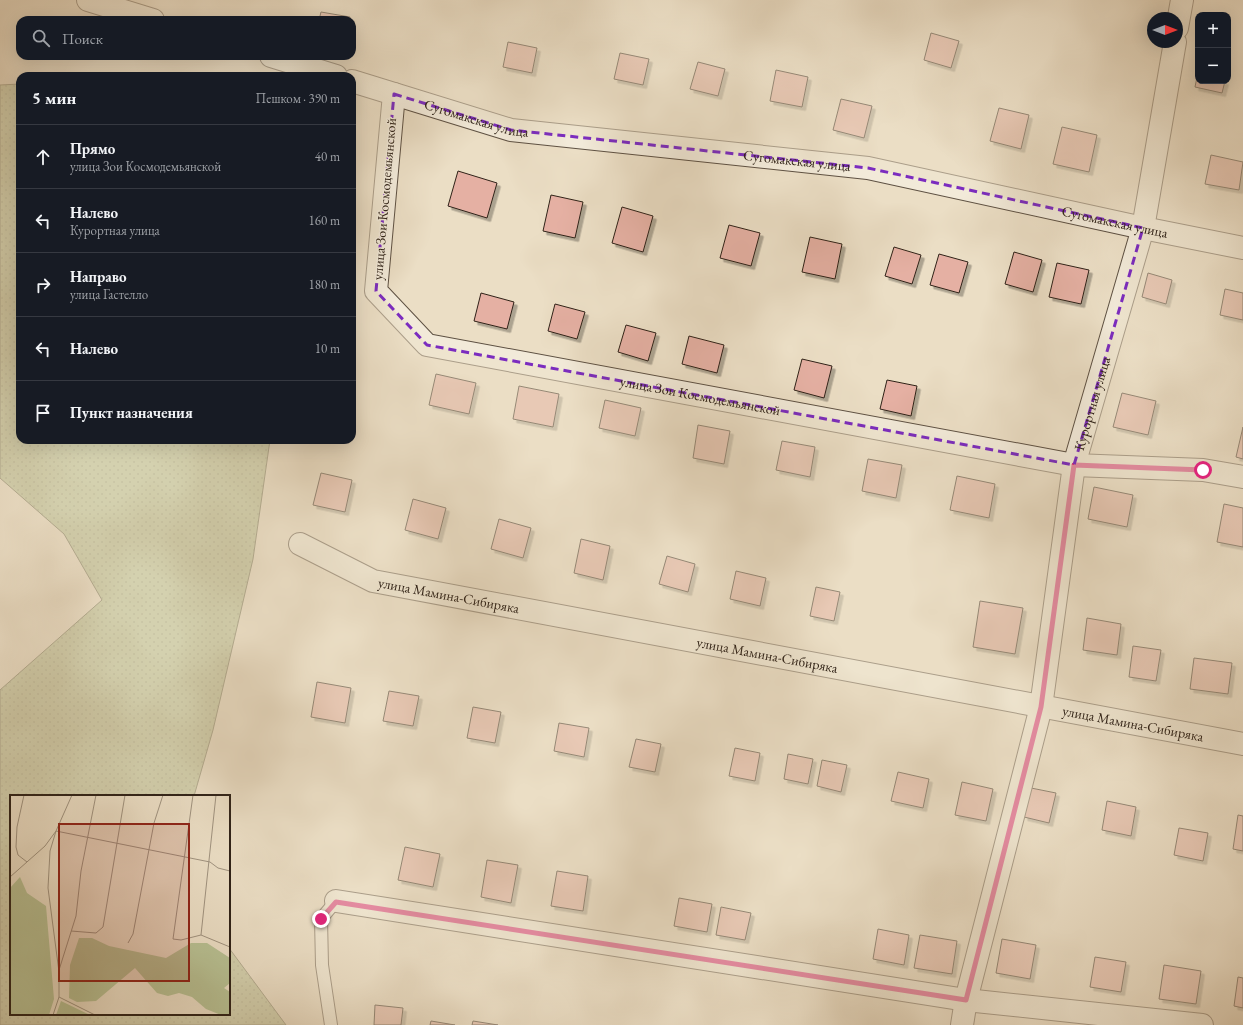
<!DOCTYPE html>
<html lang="ru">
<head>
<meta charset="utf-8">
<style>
  :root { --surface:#171b24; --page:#242831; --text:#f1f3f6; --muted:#9ea1a6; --line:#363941 }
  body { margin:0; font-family:"EB Garamond",serif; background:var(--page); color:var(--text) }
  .controls { position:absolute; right:12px; top:12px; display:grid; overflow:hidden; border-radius:8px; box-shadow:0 4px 16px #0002 }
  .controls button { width:36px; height:36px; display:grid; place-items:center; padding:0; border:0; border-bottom:1px solid var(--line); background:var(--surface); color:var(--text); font:20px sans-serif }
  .compass { position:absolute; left:1147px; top:12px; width:36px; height:36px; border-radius:50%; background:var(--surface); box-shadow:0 4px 16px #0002; rotate:90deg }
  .stop { position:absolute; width:12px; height:12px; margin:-9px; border:3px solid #db2777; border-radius:50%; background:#fff }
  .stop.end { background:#db2777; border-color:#fff; box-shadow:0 1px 4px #0008 }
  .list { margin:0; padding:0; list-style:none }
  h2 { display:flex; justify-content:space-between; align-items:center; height:52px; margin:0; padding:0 16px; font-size:17px }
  h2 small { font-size:13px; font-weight:400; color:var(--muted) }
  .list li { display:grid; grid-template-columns:26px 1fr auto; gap:12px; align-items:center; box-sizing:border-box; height:64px; padding:0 16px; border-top:1px solid var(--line) }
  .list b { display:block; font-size:15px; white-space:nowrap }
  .list p { margin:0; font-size:13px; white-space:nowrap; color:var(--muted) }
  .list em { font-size:13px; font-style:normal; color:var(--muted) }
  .icon { flex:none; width:22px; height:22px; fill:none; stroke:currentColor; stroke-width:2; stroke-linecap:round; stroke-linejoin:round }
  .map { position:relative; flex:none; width:1243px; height:1025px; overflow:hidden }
  .search { position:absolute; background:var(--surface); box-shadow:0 4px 16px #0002; left:16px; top:16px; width:340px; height:44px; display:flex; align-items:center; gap:10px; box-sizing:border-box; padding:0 14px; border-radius:12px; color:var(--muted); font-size:15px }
  .panel { position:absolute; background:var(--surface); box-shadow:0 4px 16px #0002; left:16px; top:72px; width:340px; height:372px; border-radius:12px }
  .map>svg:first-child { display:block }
  .grass { fill:url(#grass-dots); stroke:#747256 }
  .building { fill:#e5b0a3; stroke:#2f2218; filter:url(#shadow) }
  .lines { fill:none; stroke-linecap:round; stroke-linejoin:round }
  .lane-casing { stroke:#5e5143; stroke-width:14 }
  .street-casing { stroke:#5e5143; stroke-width:24 }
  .lane { stroke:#f2ead9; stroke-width:12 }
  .street { stroke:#f2ead9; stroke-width:22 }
  .route { stroke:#db2777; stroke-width:5 }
  .marked { fill:none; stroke:#7b2cbf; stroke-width:3; stroke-dasharray:8 5; stroke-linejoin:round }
  .labels { text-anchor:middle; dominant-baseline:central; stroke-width:3; stroke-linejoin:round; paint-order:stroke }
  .street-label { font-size:14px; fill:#2f2218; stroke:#f2ead9 }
  .inset-road { fill:none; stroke:#a09380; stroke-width:1 }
  .view { fill:#8f2418; fill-opacity:0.15; stroke:#8f2418; stroke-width:2 }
  .inset-edge { fill:none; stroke:#2f2218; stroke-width:2 }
</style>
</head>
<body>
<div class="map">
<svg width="1243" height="1025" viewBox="0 0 1243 1025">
  <defs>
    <pattern id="grass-dots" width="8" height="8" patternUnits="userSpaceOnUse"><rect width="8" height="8" fill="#b8c194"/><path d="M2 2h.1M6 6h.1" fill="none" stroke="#9ea67f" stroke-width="1.8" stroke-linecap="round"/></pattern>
    <filter id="shadow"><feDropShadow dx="3.5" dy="3.5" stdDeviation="0" flood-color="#0004"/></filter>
  </defs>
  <rect width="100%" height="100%" fill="#ebdec5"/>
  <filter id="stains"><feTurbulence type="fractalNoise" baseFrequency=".005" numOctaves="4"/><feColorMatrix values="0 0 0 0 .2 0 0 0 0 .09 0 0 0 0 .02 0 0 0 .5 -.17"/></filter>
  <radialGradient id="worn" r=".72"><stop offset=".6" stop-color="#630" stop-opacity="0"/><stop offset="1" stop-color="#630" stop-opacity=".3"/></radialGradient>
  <!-- grass -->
  <path class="grass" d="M20,84v356h250l-17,119 -40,171 -19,66h-183v218h218v-66l57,77h-286v-335l102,-90 -38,-66 -64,-56v-393z"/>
  <!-- building -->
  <path class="building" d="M321,12l29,5v3h-31z
    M931,33l28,8 -8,27 -27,-8z
    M508,42l29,6 -5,25 -29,-6z
    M620,53l29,6 -6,26 -29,-6z
    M698,62l27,7 -7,27 -28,-7z
    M776,70l32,7 -6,30 -32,-6z
    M1198,72v9h27l-3,12 -27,-6z
    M841,99l31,7 -8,32 -31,-8z
    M999,108l30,7 -8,34 -31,-8z
    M1062,127l35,8 -8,37 -36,-8z
    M1211,155l32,7 -4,28 -34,-6z
    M458,171l39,12 -10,35 -39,-12z
    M551,195l32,7 -8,36 -32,-7z
    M622,207l31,9 -10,36 -31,-9z
    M729,225l31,8 -9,33 -31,-8z
    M810,237l32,7 -7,35 -33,-7z
    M894,247l27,8 -9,29 -27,-8z
    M1014,252l28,8 -9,32 -28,-8z
    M939,254l29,8 -9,31 -29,-8z
    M1057,263l32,7 -8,34 -32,-7z
    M1148,273l24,7 -6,24 -24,-7z
    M1225,289l18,4v27l-23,-5z
    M481,293l33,9 -7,27 -33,-8z
    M555,304l30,8 -8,27 -29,-8z
    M626,325l30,8 -8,28 -30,-9z
    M689,336l35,9 -7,28 -35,-9z
    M802,359l30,7 -8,32 -30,-8z
    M436,374l40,9 -7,31 -40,-9z
    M887,380l30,6 -6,30 -31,-7z
    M519,386l40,8 -6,33 -40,-8z
    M1122,393l34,8 -8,34 -35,-8z
    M605,400l36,8 -6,28 -36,-8z
    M698,425l32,6 -6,33 -31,-6z
    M1243,427v32l-7,-2z
    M782,441l33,6 -5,30 -34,-7z
    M868,459l34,6 -6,33 -34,-7z
    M321,473l31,7 -7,32 -32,-7z
    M957,476l38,8 -6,34 -39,-8z
    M1094,487l39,8 -6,32 -39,-8z
    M413,499l33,9 -8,31 -33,-9z
    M1224,504l19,4v39l-26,-5z
    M499,519l32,9 -8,30 -32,-9z
    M581,539l29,7 -7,34 -29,-7z
    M667,556l28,8 -7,28 -29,-8z
    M736,571l30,7 -6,28 -30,-7z
    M816,587l24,5 -6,29 -24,-5z
    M980,601l43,7 -8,46 -42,-7z
    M1087,618l34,6 -4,31 -34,-5z
    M1133,646l28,4 -5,31 -27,-4z
    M1194,658l38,5 -4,31 -38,-5z
    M317,682l34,6 -6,35 -34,-6z
    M389,691l30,5 -6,30 -30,-5z
    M473,707l28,5 -6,31 -28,-5z
    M559,723l30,5 -5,29 -30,-6z
    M636,739l25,5 -6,28 -26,-5z
    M735,748l25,5 -5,28 -26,-5z
    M788,754l25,5 -5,25 -24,-5z
    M822,760l25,5 -6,27 -24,-6z
    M898,772l31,7 -6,29 -32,-7z
    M962,782l31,7 -7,32 -31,-6z
    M1031,788l25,5 -7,30 -25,-6z
    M1107,801l29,6 -5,29 -29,-6z
    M1238,815l5,1v35l-10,-2z
    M1179,828l29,5 -5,28 -29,-6z
    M405,847l35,7 -7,33 -35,-7z
    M487,860l31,5 -7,38 -30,-6z
    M557,871l31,5 -5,35 -32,-5z
    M679,898l33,6 -5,28 -33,-6z
    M721,907l30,6 -6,27 -29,-5z
    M878,929l31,6 -5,30 -31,-6z
    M920,935l37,6 -5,33 -38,-6z
    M1002,939l34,6 -6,34 -34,-6z
    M1095,957l31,5 -5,30 -31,-5z
    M1164,965l37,6 -5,33 -37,-5z
    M1238,977l5,1v30l-9,-2z
    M375,1005l28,3 -2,17h-27z
    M431,1021l24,4h-25z
    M473,1021l25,4h-26z"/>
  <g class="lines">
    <defs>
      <path id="lane" d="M331,1025l-9,-60 -1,-46 15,-18"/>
      <g id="street">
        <path d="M88,0l65,20"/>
        <path d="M1177,28l5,-28"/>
        <path d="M271,56l65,20"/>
        <path id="s1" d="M352,81l159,49 357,38 275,60 100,20"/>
        <path id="s2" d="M394,94l-18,197 51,54 647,120 129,5 40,7"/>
        <path id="s3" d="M300,544l73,37 870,163"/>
        <path d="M336,901l630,99 236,25"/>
        <path id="s4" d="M962,1025l4,-25 75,-293 33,-242 69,-237 32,-186"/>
      </g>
    </defs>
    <!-- lane casing -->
    <use href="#lane" class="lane-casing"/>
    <!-- street casing -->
    <use href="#street" class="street-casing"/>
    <!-- lane -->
    <use href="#lane" class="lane"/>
    <!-- street -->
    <use href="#street" class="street"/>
  </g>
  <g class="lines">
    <!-- route -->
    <path class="route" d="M321,919l15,-17 630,98 75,-293 33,-242 129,5"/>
  </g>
  <!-- marked area -->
  <path d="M0 0H1243V1025H0ZM394,94l117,36 357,38 275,60 -69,237 -647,-120 -51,-54z" fill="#ebdec5" fill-opacity=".55" fill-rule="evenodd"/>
  <path class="marked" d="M394,94l117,36 357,38 275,60 -69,237 -647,-120 -51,-54z"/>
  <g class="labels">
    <!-- street labels -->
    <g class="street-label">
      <text stroke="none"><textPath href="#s1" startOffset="130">Сугомакская улица</textPath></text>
      <text stroke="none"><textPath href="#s1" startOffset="454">Сугомакская улица</textPath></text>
      <text transform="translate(384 199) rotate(-85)">улица Зои Космодемьянской</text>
      <text stroke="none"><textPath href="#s1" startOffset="778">Сугомакская улица</textPath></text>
      <text stroke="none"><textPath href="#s2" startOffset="550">улица Зои Космодемьянской</textPath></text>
      <text stroke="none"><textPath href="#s4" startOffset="636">Курортная улица</textPath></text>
      <text stroke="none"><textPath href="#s3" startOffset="159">улица Мамина-Сибиряка</textPath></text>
      <text stroke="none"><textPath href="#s3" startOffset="483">улица Мамина-Сибиряка</textPath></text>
      <text stroke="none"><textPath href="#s3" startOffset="855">улица Мамина-Сибиряка</textPath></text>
    </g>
  </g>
  <!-- overview -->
  <g transform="translate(10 795)">
    <rect width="220" height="220" fill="#ebdec5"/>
    <path d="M69,143h13l17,8 57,12 25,-15h16l23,15v25l-6,5 6,4v23h-9l-15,-6 -14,-12 -13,-4 -11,3 -11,-3 -22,-25 -39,33 -19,1 -8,-4 1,-33z" fill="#b8c194"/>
    <path d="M10,82l7,16 19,13 8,93 -5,16h-39v-127zM51,206l29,14h-34z" fill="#b8c194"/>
    <path class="inset-road" d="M14,0l-7,32 -1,20 2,8 9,7M183,0l-20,144 8,1 20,-5M0,82l35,-31 11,-15 16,-36M61,136l25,2 7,-6 22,-132M191,140l15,-140M191,140l29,12M118,148l5,-9 21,-111 9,-28M49,175l17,-54 5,-45 15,-76M43,220l6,-18M85,220l-36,-18v-25l-11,-84 2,-37 6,-20 154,31 8,6 12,3"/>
    <path class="view" d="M49,29h130v157h-130z"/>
    <rect width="220" height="220" class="inset-edge"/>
  </g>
  <rect width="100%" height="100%" filter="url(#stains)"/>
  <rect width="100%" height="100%" fill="url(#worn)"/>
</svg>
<div class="controls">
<button>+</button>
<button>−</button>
</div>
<svg class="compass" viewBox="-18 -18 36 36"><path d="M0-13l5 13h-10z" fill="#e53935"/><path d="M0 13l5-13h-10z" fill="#9ea1a6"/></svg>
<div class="stop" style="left:1203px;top:470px"></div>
<div class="stop end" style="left:321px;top:919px"></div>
<div class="search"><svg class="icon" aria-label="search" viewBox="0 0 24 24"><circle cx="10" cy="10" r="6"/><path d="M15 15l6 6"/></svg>Поиск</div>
<section class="panel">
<h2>5 мин<small>Пешком · 390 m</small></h2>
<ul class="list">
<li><svg class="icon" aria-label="ahead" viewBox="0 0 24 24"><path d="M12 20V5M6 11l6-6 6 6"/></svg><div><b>Прямо</b><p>улица Зои Космодемьянской</p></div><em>40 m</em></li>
<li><svg class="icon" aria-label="left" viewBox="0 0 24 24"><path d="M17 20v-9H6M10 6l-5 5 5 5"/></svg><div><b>Налево</b><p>Курортная улица</p></div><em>160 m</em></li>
<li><svg class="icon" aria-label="right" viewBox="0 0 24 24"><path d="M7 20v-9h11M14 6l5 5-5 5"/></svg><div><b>Направо</b><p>улица Гастелло</p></div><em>180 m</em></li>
<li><svg class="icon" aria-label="left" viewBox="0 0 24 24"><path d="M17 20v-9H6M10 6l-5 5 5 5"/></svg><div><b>Налево</b></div><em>10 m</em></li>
<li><svg class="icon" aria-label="arrive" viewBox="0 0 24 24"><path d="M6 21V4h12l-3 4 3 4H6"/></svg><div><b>Пункт назначения</b></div></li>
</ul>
</section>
</div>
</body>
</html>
